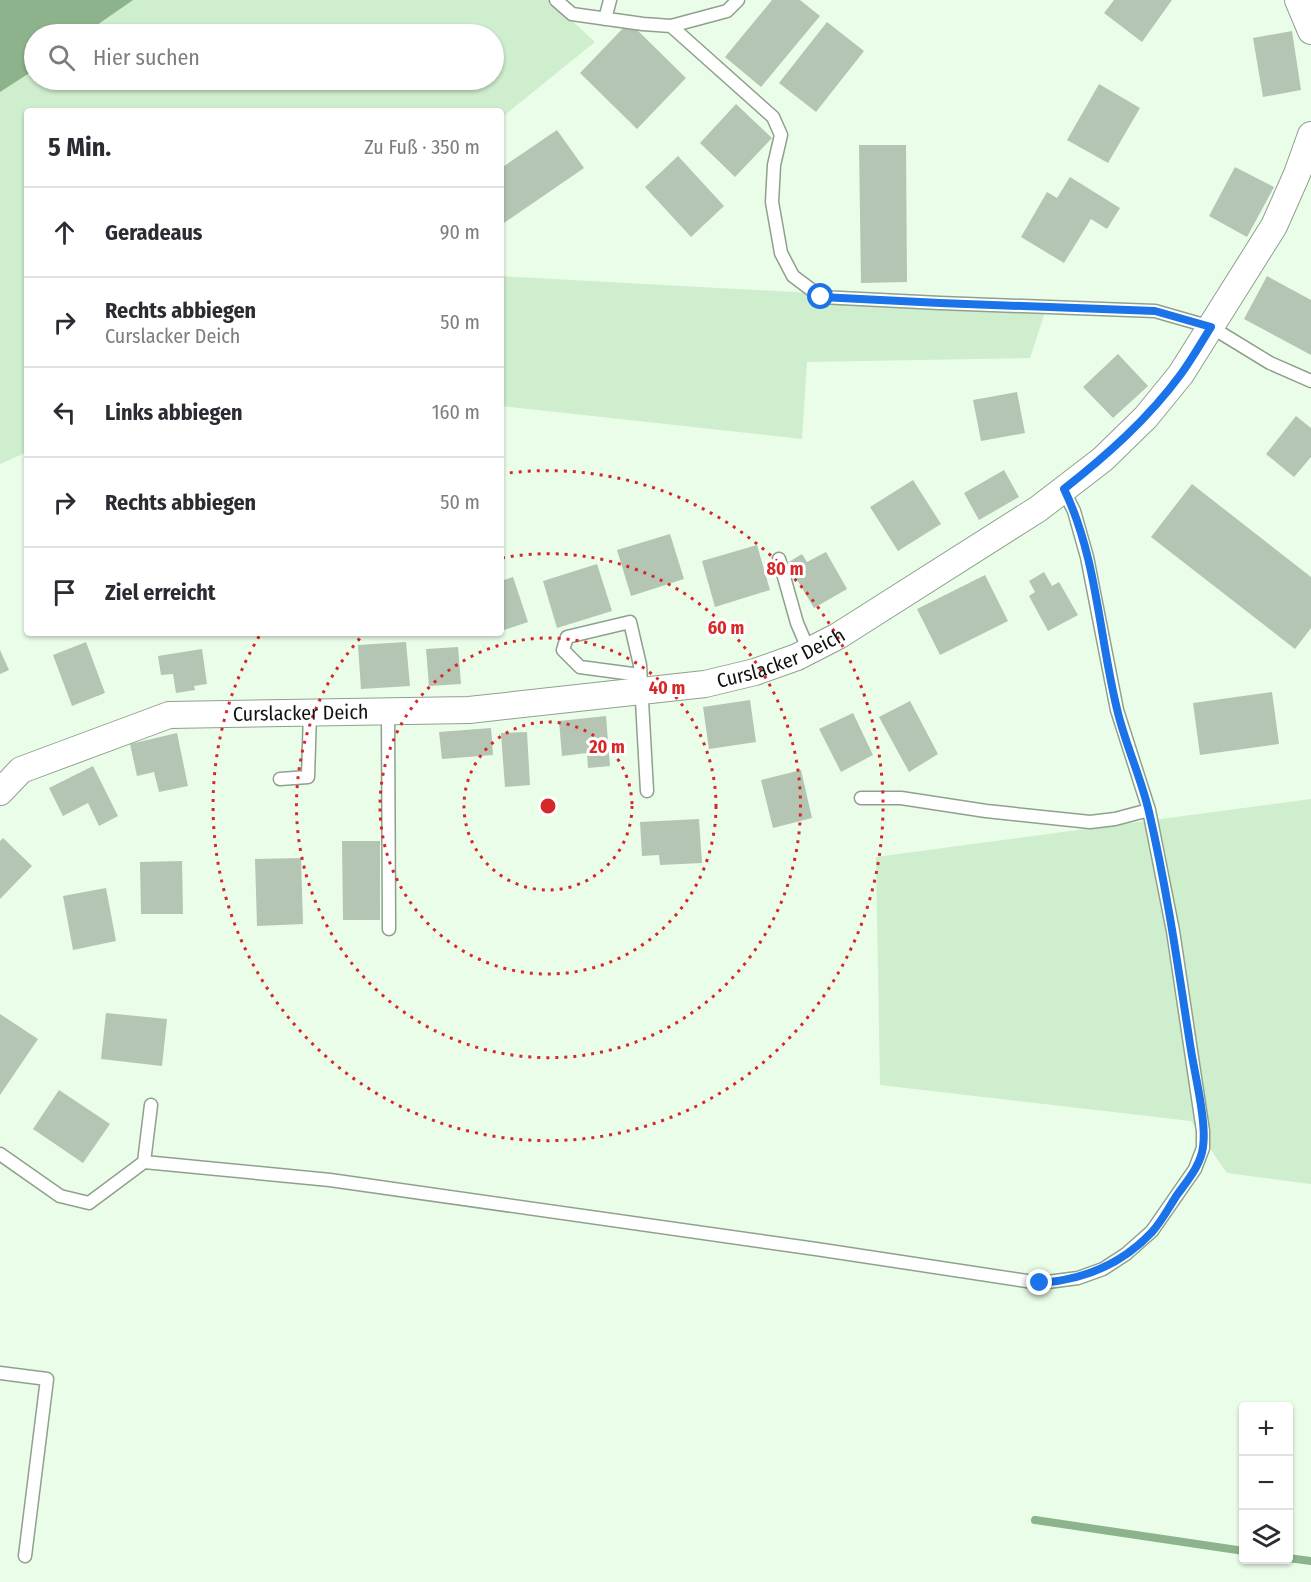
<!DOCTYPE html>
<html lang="de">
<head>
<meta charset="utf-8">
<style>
  :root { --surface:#fff; --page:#f7f7f7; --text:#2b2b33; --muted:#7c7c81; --line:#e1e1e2 }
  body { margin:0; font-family:"Fira Sans Condensed",sans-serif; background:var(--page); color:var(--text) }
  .controls { position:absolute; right:18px; bottom:18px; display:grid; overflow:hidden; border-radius:6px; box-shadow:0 2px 4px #0004 }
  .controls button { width:54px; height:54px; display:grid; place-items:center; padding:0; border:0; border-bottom:2px solid var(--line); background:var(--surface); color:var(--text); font:30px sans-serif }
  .stop { position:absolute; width:18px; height:18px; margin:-14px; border:4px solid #1a73e8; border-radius:50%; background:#fff }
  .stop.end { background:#1a73e8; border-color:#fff; box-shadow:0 2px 6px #0008 }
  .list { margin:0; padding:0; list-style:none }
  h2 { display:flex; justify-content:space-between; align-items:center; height:78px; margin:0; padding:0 24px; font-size:26px }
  h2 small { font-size:20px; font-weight:400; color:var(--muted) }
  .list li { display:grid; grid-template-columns:39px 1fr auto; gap:18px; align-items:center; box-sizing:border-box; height:90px; padding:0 24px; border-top:2px solid var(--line) }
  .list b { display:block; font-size:22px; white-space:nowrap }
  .list p { margin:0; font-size:20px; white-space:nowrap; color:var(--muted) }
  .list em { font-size:20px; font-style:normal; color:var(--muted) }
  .icon { flex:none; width:33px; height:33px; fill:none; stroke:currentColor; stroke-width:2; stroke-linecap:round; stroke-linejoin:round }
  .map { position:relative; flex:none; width:1311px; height:1582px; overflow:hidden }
  .search { position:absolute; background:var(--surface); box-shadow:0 2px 4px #0004; left:24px; top:24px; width:480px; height:66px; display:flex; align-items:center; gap:15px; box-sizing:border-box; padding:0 21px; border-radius:33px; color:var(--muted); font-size:22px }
  .panel { position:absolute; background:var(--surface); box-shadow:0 2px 4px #0004; left:24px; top:108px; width:480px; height:528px; border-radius:6px }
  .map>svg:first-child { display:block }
  .green { fill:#ceeecd; fill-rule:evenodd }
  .water { fill:#8db38c }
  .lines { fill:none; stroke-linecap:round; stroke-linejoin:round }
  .stream { stroke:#8db38c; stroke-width:8 }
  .building { fill:#b4c6b3 }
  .lane-casing { stroke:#8fa18e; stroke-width:15 }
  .street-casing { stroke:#8fa18e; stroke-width:28 }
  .lane { stroke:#fff; stroke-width:12 }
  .street { stroke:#fff; stroke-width:26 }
  .route { stroke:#1a73e8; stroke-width:8 }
  .ring { fill:none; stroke:#d62828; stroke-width:3; stroke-dasharray:3 6 }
  .labels { text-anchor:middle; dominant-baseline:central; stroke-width:6; stroke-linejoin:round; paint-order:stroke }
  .street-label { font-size:20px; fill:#0f150e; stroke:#fff }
  .centre { fill:#d62828; stroke:#fff; stroke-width:3 }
  .ring-label { font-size:18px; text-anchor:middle; font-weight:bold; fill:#d62828; stroke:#fff; stroke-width:6; stroke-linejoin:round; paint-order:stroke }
</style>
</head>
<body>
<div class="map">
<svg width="1311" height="1582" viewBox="0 0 1311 1582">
  <rect width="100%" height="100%" fill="#eafde9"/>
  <!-- green -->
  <path class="green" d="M83,0h467l45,42 -94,76v-7h-474v341l-27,12v-410zM34,34h460v46h-460z
    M501,276l546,30 -17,52 -223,4 -5,77 -301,-33z
    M1311,799v385l-84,-11 -36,-52 -311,-36 -4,-228z"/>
  <!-- water -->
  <path class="water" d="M0,0h133l-49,34h-50v36l-34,22z"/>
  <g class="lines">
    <!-- stream -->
    <path class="stream" d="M1035,1520l209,31
      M1288,1558l23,3"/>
  </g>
  <!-- building -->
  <path class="building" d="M772,0h28l20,16 -59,71 -36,-30z
    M1114,0h58l-30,42 -38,-29z
    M629,22l57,56 -49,51 -57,-56z
    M827,22l37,29 -48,61 -37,-29z
    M1292,31l9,59 -38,7 -10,-59z
    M1099,84l41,24 -32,55 -41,-23z
    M736,104l36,34 -37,39 -35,-34z
    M557,130l27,38 -83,57v-57z
    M859,145h47l1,137 -46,1z
    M678,156l46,50 -33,31 -46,-50z
    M1235,167l39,20 -27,50 -38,-21z
    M1070,177l50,31 -13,21 -16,-10 -27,44 -43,-26 26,-45 10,6z
    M1267,276l44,24v55l-67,-36z
    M1118,354l30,32 -35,32 -30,-31z
    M1017,392l8,41 -44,8 -8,-41z
    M1296,416l15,12v29l-17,20 -28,-23z
    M1004,470l15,27 -40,23 -15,-27z
    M913,480l28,44 -43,27 -28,-44z
    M1192,484l119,93v51l-16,21 -144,-112z
    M670,534l14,45 -53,17 -14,-46z
    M757,545l13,45 -55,17 -13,-46z
    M826,552l21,37 -33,19 -27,-45 15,-9 5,8z
    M597,564l15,47 -55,17 -14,-47z
    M1044,572l8,14 7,-4 19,33 -30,16 -19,-35 6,-4 -6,-11z
    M985,575l23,46 -68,34 -23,-46z
    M513,577l15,45 -27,9v-50z
    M86,642l19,51 -33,13 -19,-51z
    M406,642l4,44 -49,3 -3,-44z
    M458,647l3,37 -32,2 -3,-37z
    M202,649l5,35 -13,2 1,4 -19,3 -3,-19 -12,1 -3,-19z
    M0,650l9,20 -9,4z
    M1272,692l7,52 -79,11 -7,-52z
    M750,700l6,42 -47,7 -6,-42z
    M910,701l28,53 -29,18 -30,-55z
    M853,713l20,42 -32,17 -22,-43z
    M606,716l4,50 -22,2 -1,-15 -25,3 -3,-35z
    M491,728l2,27 -51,4 -3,-27z
    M527,732l3,53 -25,2 -4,-54z
    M177,733l11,53 -29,6 -5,-20 -17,4 -7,-32z
    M93,766l25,50 -19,10 -11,-23 -25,13 -14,-28z
    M801,770l11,48 -39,10 -12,-48z
    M699,819l3,44 -42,2 -1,-10 -17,1 -2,-34z
    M3,838l29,28 -32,33v-58z
    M342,841h38v79h-37z
    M301,858l2,66 -46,2 -2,-67z
    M182,861l1,53h-42l-1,-52z
    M106,888l10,53 -43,9 -10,-54z
    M106,1013l61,6 -5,47 -61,-7z
    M0,1014l38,25 -38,56z
    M59,1090l51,34 -27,39 -50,-34z"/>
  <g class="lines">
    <defs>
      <path id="lane" d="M556,0l16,14 71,10 28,2 56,-15 11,-11
        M605,19l5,-19
        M671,26l102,91 8,18 -7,30 -2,37 9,51 12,23 28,21 119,6 215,8 56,16 59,36 41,18
        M779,559l18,64 12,28
        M640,675l-60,-8 -17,-17 4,-13 63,-15 10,43 7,126
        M388,711l1,218
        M280,779l28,-2 2,-64
        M861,798h40l85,13 104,11 25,-3 34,-9
        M0,1154l60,42 29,7 55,-41 7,-57
        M144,1162l186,18 486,69 224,34 38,-5 25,-9 23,-15 26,-23 43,-62 8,-21v-17l-30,-200 -24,-121 -32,-100 -30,-153 -13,-46 -11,-22
        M0,1373l47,6 -22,177"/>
      <g id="street">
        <path d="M1298,0l13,31"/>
        <path id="s1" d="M0,792l21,-22 148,-55 300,-5 236,-26 50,-12 42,-15 41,-21 200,-127 65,-50 43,-42 35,-43 93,-148 23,-52 14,-39"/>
      </g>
    </defs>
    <!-- lane casing -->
    <use href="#lane" class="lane-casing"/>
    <!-- street casing -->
    <use href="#street" class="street-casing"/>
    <!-- lane -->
    <use href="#lane" class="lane"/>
    <!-- street -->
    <use href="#street" class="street"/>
  </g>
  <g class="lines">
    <!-- route -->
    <path class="route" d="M821,297l119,6 215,8 56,16c-10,16 -19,32 -30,47 -33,45 -74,81 -117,115 33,68 35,147 53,220 8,35 24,68 32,103 18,77 29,155 41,232 4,28 17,77 13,103 -2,18 -16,34 -26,48 -8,12 -15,26 -25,37 -30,32 -69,48 -112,51"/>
  </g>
  <!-- distance rings -->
  <g class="ring">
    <circle cx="548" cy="806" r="84"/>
    <circle cx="548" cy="806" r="168"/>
    <path d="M502 558A252 252 0 1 1 364 634"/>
    <path d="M501 474A335 335 0 1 1 261 633"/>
  </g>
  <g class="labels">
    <!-- street labels -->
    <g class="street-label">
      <text stroke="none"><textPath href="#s1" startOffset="806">Curslacker Deich</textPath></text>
      <text stroke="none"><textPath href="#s1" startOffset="320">Curslacker Deich</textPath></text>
    </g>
  </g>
  <circle cx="548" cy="806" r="9" class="centre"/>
  <g class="ring-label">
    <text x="785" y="575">80 m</text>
    <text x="726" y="634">60 m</text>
    <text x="667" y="694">40 m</text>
    <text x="607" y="753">20 m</text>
  </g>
</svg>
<div class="controls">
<button>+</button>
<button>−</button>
<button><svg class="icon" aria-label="layers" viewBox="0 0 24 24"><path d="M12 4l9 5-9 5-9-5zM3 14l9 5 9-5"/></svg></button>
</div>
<div class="stop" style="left:821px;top:297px"></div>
<div class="stop end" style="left:1040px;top:1283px"></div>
<div class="search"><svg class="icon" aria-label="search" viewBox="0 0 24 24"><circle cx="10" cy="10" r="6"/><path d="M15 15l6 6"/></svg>Hier suchen</div>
<section class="panel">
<h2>5 Min.<small>Zu Fuß · 350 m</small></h2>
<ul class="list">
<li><svg class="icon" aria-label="ahead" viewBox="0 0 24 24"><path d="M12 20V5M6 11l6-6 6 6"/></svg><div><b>Geradeaus</b></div><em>90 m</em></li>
<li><svg class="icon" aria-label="right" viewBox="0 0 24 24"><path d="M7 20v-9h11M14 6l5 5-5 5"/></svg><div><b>Rechts abbiegen</b><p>Curslacker Deich</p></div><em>50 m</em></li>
<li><svg class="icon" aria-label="left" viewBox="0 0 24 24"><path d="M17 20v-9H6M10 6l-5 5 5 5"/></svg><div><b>Links abbiegen</b></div><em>160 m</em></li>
<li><svg class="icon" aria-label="right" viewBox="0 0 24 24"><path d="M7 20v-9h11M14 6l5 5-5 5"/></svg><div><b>Rechts abbiegen</b></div><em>50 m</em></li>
<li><svg class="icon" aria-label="arrive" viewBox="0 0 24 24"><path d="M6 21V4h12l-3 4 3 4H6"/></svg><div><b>Ziel erreicht</b></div></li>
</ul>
</section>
</div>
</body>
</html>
